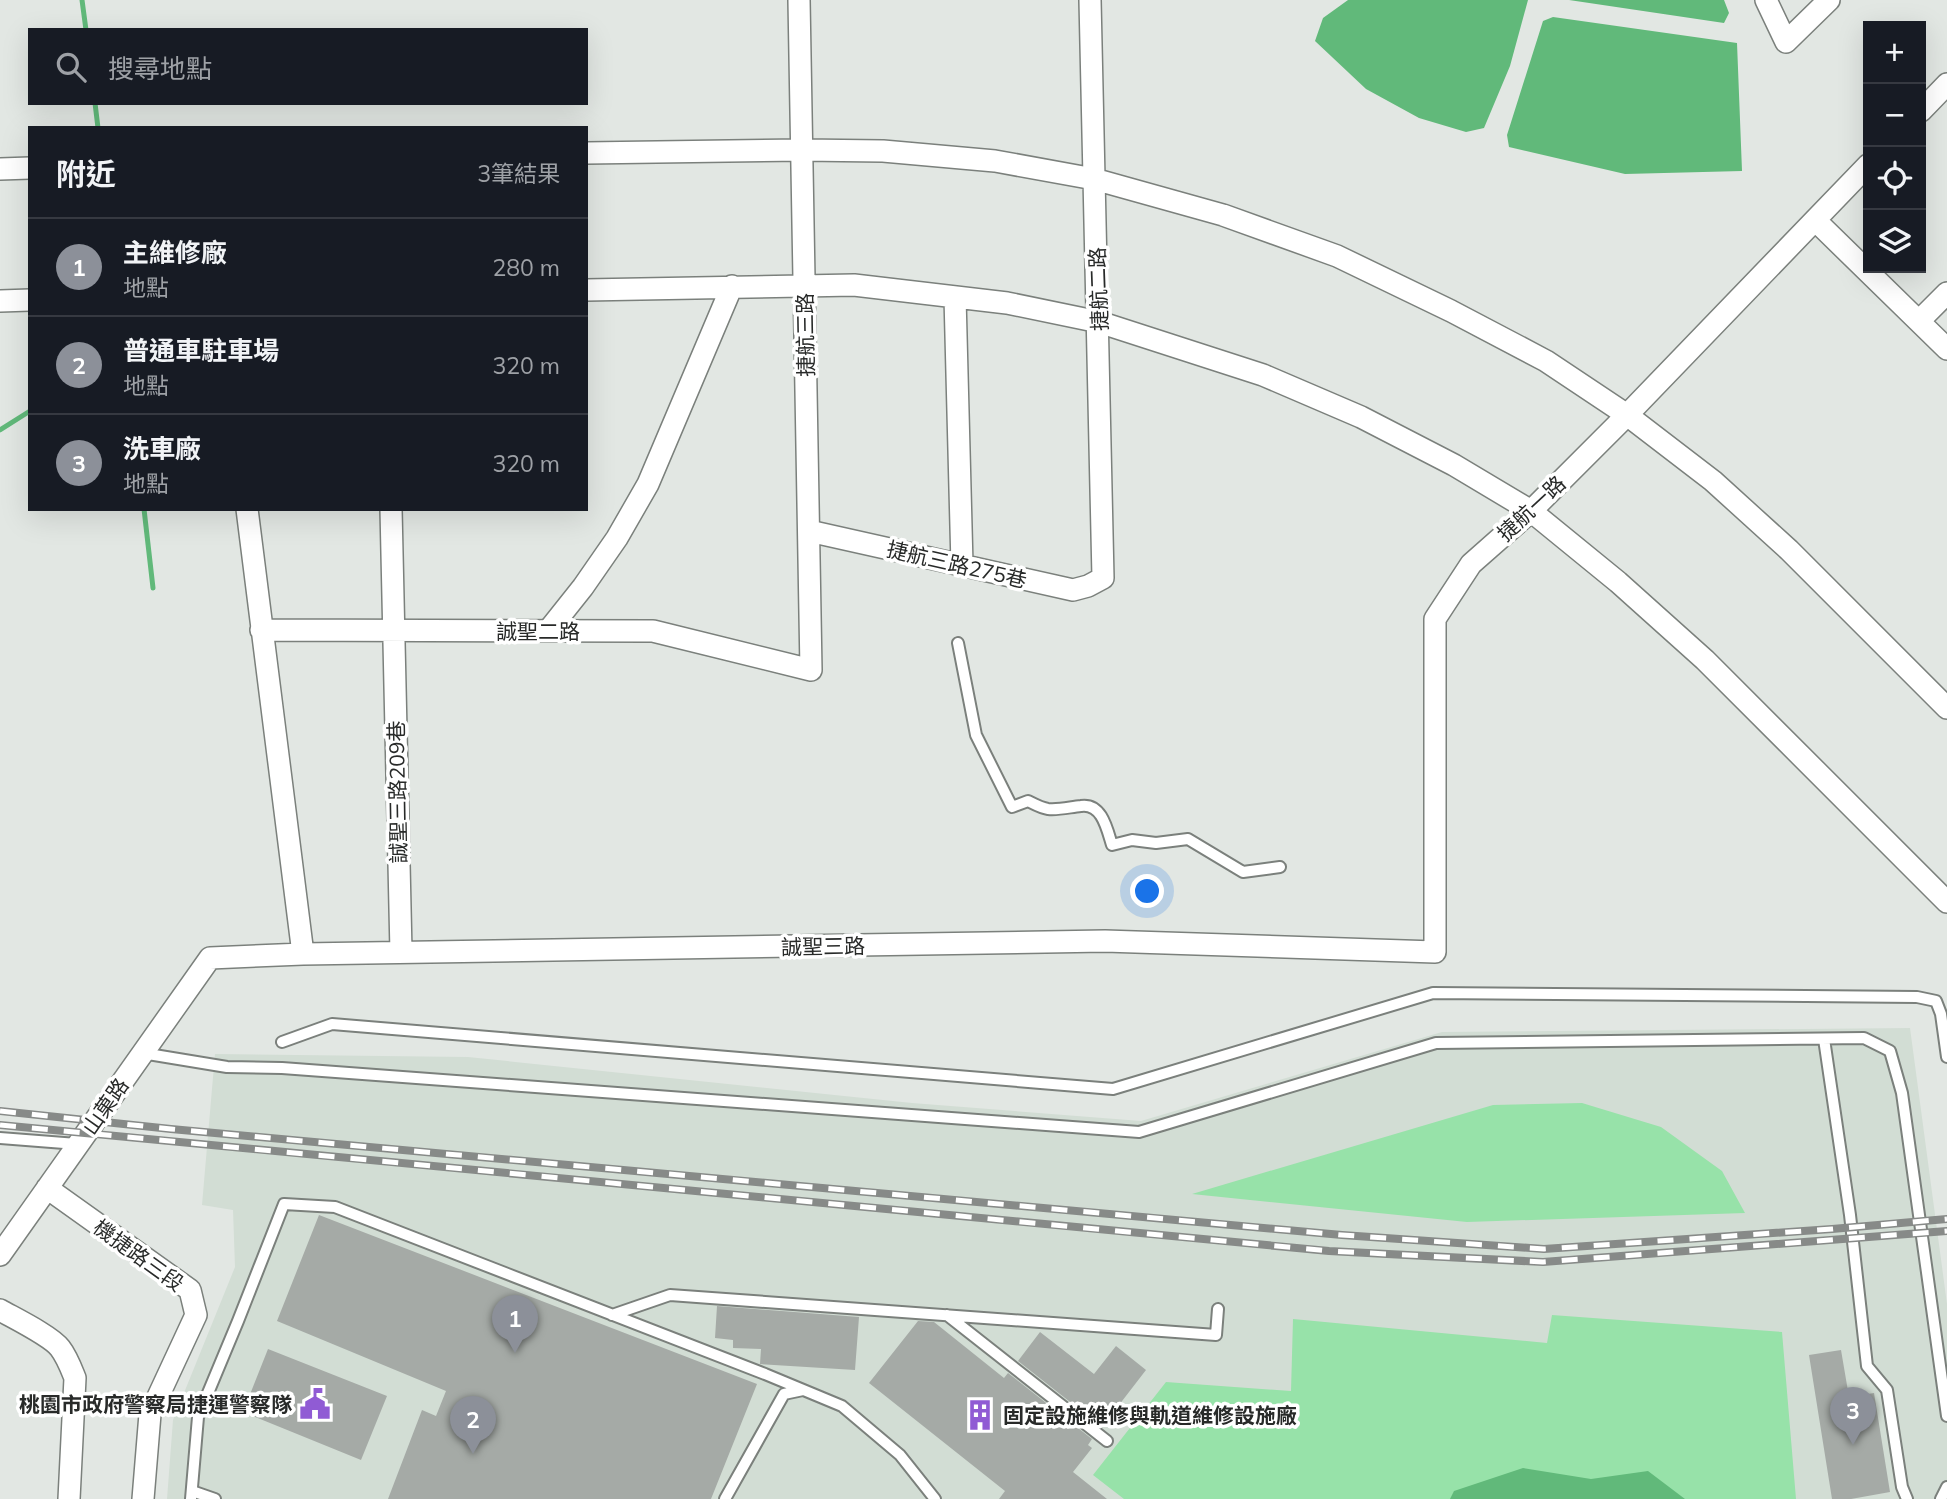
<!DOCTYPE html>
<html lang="zh-TW">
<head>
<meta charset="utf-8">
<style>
  :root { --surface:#171b24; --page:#20242c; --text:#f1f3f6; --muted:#9ea1a6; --line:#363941; --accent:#8c9099 }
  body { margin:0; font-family:Mulish,"Noto Sans TC",sans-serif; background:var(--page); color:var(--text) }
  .controls { position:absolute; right:21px; top:21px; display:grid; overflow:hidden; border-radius:0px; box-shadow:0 7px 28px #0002 }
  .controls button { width:63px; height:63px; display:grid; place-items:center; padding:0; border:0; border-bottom:2px solid var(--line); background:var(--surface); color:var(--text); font:35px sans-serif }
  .you { position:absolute; left:1148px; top:892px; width:24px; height:24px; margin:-18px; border:5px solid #fff; border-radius:50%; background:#1a73e8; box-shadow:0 0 0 10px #1a73e833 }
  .badge { display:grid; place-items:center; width:46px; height:46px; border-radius:50%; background:var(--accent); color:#fff; font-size:23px; font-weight:700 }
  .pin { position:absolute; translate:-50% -58px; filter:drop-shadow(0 2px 4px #0008) }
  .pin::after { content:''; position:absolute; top:37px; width:24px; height:21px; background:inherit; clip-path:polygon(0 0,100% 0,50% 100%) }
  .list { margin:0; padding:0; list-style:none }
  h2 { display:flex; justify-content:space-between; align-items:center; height:91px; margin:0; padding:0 28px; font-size:30px }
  h2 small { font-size:23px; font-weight:400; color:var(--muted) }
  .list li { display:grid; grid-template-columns:46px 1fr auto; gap:21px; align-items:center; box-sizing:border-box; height:98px; padding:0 28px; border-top:2px solid var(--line) }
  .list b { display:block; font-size:26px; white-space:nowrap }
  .list p { margin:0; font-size:23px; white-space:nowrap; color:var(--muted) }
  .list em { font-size:23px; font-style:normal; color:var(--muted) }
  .icon { flex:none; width:38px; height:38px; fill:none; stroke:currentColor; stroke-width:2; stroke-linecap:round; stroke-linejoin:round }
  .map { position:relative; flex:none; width:1947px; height:1499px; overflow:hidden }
  .search { position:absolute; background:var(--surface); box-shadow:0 7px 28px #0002; left:28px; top:28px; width:560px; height:77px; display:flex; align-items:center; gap:18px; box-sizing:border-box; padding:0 24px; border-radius:0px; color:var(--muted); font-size:26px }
  .panel { position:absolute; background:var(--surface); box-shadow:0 7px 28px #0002; left:28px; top:126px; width:560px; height:385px; border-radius:0px }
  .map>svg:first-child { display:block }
  .built { fill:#d2ddd4 }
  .green { fill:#97e2a9 }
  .water { fill:#61b97a }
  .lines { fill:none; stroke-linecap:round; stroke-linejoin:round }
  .stream { stroke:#61b97a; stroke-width:5 }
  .building { fill:#a5aaa6 }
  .service-casing { stroke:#7b807c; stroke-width:14 }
  .minor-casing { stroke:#7b807c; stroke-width:24 }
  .service { stroke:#fff; stroke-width:10 }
  .minor { stroke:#fff; stroke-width:21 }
  .rail-casing { stroke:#878a88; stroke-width:8 }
  .rail { stroke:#fff; stroke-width:5; stroke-dasharray:16; stroke-linecap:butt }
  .labels { text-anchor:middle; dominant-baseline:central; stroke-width:7; stroke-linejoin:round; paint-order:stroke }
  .street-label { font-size:21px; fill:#282a29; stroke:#fff }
  .poi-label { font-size:21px; font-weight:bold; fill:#282a29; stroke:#fff; text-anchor:end }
</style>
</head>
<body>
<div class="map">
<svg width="1947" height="1499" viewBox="0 0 1947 1499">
  <rect width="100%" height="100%" fill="#e2e7e3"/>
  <!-- built -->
  <path class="built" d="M1910,1028l37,276v195h-1780l6,-79 62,-153 -2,-57 -31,-5 13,-151 253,3 444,46 229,18 301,-89z"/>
  <!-- green -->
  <path class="green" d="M1582,1103l79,24 61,44 23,42 -278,9 -275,-28 301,-89z
    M1552,1315l230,17 14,167h-672l-31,-24 73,-93 125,9 2,-72 254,24z"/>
  <!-- water -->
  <path class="water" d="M1348,0h180l-18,66 -26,62 -18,4 -47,-14 -53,-29 -51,-48 8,-23z
    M1569,0h155l5,13 -5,10z
    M1553,17l184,26 5,128 -117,3 -116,-27 -2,-12 36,-114z
    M1523,1468l68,11 57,-8 37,28h-235l4,-8z"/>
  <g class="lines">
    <!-- stream -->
    <path class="stream" d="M82,0l4,30
      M95,103l3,25
      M0,430l30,-19
      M144,509l9,79"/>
  </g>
  <!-- building -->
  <path class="building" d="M319,1215l438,169 -46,115h-323l34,-89 14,6 10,-25 -169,-70z
    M717,1306l142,11 -4,53 -95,-6 1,-15 -28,-1v-8l-18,-2z
    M918,1321l16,1 70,56 4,-5 84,66 -4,6 4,3 -19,24 34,27h-108l6,-8 -136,-108z
    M1040,1332l54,42 22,-28 30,24 -44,57 -84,-66z
    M268,1349l119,47 -26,64 -118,-48z
    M1841,1350l8,47 25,-4 16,99 -39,7h-19l-23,-144z"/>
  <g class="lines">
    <defs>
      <path id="service" d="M958,643l18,92 36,72 16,-6c6,3 13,7 20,8 12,1 22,-2 33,-3 21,-3 26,23 31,39l20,-5 24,3 32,-4 55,33 37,-5
        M1824,1039l26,176 17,151 20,24 15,97 5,12
        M282,1042l50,-18 781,65 320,-96 484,4 19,4 5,13 6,43
        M142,1053l85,14 55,1 857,64 297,-89 428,-5 26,13 12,42 45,323
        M0,1138l77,6
        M612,1315l58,-20 546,40 2,-26
        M947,1315l160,126
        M192,1491l23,8
        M191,1499l7,-82 40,-96 46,-117 51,3 430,167 77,32 58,49 35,44
        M725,1499l59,-105 19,-4
        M1941,1499l6,-12"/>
      <path id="minor" d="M1766,0l20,42 43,-42
        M1921,111l26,-27
        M586,153l216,-3 81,1 112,10 99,18 129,36 114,41 114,55 95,50 81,54 86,66 76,69 158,158
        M0,169l30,-1
        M1815,220l132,129
        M586,290l268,-5 153,18 92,19 164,53 98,42 93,48 77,46 87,71 87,78 242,242
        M955,297l7,268
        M0,301l30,-1
        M1919,321l28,-28
        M247,509l56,445
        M391,509l10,443
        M809,531l264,59 15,-4 15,-8 -13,-578
        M261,630l392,1 158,39 -12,-670
        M548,631l35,-44 34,-49 31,-54 84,-198
        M47,1188l143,102 6,25 -46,99 -7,85
        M0,1255l210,-297 93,-4 802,-13 330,11v-333l36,-55 60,-53 96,-96 241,-250
        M0,1310c14,8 51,26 60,38 7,9 11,20 15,30l-6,121"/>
    </defs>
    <!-- service casing -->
    <use href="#service" class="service-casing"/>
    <!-- minor casing -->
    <use href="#minor" class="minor-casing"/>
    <!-- service -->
    <use href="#service" class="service"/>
    <!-- minor -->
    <use href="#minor" class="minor"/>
    <defs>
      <path id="rail" d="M0,1111l171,18 1171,106 202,14 288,-20 115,-10
        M0,1125l1329,126 214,11 404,-31"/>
    </defs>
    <!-- rail casing -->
    <use href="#rail" class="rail-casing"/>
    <!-- rail -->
    <use href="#rail" class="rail"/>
  </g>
  <!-- icons -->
  <defs>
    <symbol id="civic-bare" viewBox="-9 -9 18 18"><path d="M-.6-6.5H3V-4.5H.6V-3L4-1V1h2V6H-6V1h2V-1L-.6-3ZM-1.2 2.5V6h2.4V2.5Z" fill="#905bd4" stroke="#fff" stroke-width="2.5" paint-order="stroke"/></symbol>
    <symbol id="building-bare" viewBox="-9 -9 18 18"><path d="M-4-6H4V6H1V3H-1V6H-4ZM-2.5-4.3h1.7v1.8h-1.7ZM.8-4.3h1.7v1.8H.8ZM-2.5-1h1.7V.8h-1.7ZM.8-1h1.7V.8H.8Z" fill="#905bd4" stroke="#fff" stroke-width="2.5" paint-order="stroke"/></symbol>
  </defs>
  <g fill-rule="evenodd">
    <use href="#civic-bare" x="293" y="1382" width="44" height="44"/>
    <use href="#building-bare" x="958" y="1393" width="44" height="44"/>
  </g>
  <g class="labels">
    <!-- street labels -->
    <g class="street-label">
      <text transform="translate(1098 289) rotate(-92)">捷航二路</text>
      <text transform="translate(805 335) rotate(-91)">捷航三路</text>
      <text transform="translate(1531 508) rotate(-43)">捷航一路</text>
      <text transform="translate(957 564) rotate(13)">捷航三路275巷</text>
      <text x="538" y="631">誠聖二路</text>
      <text transform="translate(397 792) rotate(-91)">誠聖三路209巷</text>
      <text transform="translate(823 946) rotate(-1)">誠聖三路</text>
      <text transform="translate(105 1106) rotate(-55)">山菓路</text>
      <text transform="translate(139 1255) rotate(36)">機捷路三段</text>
    </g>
    <!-- poi labels -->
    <g class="poi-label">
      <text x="292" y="1404">桃園市政府警察局捷運警察隊</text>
      <text x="1003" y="1415" text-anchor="start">固定設施維修與軌道維修設施廠</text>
    </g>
  </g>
</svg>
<div class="controls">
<button>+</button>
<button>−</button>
<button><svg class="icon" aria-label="locate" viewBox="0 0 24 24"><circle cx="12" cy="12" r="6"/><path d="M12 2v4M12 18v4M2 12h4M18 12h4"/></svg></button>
<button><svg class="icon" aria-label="layers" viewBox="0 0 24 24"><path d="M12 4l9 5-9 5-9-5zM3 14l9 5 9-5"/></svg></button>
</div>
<div class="you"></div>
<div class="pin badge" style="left:515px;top:1353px">1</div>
<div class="pin badge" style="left:473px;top:1454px">2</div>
<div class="pin badge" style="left:1853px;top:1445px">3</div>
<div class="search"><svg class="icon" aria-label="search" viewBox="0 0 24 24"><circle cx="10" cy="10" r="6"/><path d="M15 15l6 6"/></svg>搜尋地點</div>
<section class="panel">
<h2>附近<small>3筆結果</small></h2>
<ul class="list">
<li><span class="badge">1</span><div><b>主維修廠</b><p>地點</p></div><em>280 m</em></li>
<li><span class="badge">2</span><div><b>普通車駐車場</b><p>地點</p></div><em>320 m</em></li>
<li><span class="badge">3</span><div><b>洗車廠</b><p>地點</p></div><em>320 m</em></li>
</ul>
</section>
</div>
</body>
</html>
